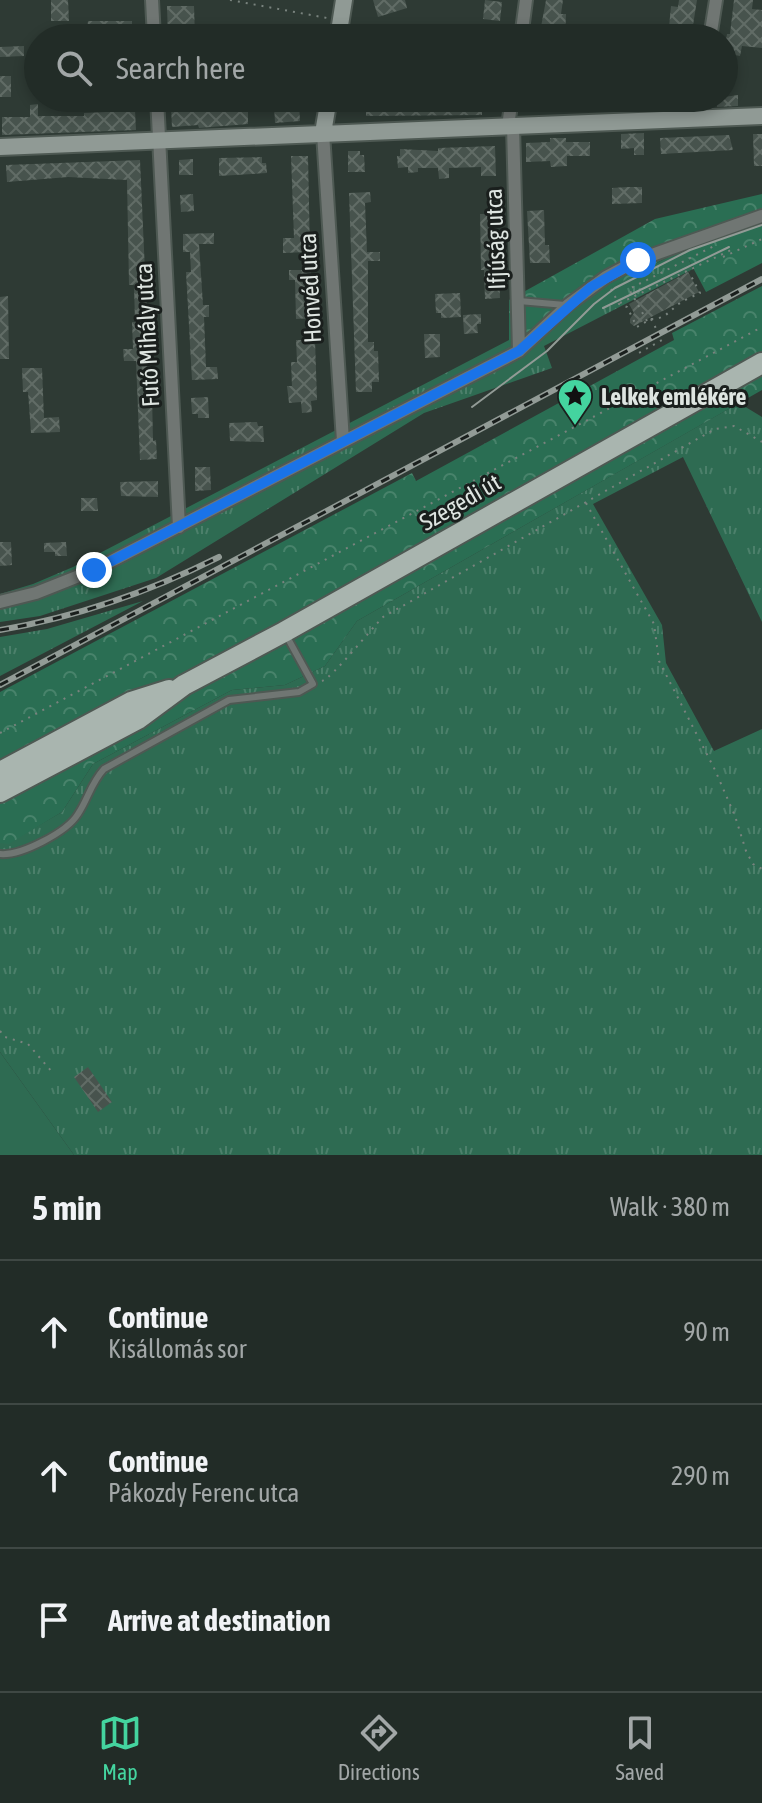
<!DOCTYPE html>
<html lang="en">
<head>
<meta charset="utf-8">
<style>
  :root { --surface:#222c27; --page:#2e3833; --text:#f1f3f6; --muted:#a2a7a7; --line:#3f4844; --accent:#44d49f }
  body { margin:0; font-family:"Asap Condensed",sans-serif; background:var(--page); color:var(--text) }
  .stop { position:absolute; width:24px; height:24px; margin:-18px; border:6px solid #1a73e8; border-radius:50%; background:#fff }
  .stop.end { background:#1a73e8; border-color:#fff; box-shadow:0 2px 8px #0008 }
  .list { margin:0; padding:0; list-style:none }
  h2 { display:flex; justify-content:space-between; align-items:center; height:104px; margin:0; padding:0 32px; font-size:34px }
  h2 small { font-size:26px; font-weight:400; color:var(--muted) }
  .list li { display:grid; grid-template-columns:52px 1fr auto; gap:24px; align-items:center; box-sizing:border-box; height:144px; padding:0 32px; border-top:2px solid var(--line) }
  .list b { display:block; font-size:30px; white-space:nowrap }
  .list p { margin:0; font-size:26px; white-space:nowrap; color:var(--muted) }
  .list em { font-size:26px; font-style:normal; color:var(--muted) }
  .icon { flex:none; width:44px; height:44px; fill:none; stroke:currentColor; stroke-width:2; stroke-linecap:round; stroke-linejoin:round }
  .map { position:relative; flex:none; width:762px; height:1155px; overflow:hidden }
  .search { position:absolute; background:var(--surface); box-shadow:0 4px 12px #0003; left:24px; right:24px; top:24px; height:88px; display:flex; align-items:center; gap:20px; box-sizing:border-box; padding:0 28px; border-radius:44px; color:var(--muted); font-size:30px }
  .sheet { height:536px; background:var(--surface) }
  nav { display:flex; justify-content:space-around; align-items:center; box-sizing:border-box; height:112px; border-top:2px solid var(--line); background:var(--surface); font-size:22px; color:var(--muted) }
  nav a { display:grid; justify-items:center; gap:4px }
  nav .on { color:var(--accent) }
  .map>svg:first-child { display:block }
  .grass { fill:url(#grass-tufts) }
  .forest { fill:url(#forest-crowns) }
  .park { fill:#2e6b52 }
  .building { fill:url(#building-cross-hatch) }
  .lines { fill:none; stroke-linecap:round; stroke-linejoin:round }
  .lane-casing { stroke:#4e5953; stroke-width:10 }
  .street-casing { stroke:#4e5953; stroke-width:16 }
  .secondary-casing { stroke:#4e5953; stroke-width:20 }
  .primary-casing { stroke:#4e5953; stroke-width:24 }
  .path { stroke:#79837e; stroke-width:2; stroke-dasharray:2 6; stroke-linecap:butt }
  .lane { stroke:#707673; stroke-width:6 }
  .street { stroke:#707673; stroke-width:12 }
  .secondary { stroke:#909a95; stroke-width:16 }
  .primary { stroke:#a9b5af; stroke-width:20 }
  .tram { stroke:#929b96; stroke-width:2 }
  .rail-casing { stroke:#929b96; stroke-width:6 }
  .rail { stroke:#1a1f1d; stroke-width:3; stroke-dasharray:9; stroke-linecap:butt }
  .route { stroke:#1a73e8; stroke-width:10 }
  .labels { text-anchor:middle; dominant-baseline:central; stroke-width:6; stroke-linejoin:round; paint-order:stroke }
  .street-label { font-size:24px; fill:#dee5e1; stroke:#1a1f1d }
  .poi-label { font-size:24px; font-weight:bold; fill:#dee5e1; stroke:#1a1f1d; text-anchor:start }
</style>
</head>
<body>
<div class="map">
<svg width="762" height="1155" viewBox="0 0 762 1155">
  <defs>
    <pattern id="grass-tufts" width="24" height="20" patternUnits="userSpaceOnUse" patternTransform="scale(2)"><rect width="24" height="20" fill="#2e6b52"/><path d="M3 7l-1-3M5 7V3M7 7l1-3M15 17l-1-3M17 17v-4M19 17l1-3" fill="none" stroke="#4c806b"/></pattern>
    <pattern id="forest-crowns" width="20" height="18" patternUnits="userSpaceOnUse" patternTransform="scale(2)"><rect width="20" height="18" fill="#2a6e53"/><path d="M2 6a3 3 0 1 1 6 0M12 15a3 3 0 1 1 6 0" fill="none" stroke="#48836b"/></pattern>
    <pattern id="building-cross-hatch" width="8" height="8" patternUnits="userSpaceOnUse" patternTransform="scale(2)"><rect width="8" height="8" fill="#47534d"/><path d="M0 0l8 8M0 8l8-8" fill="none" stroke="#616c66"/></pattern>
  </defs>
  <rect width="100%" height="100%" fill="#2e3a34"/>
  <!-- grass -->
  <path class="grass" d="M684,249l9,20 -149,77 8,22 -128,45 -268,165 -116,38 -40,6v-28l33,-10 40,-17z
    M739,403l23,14v205l-79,-165 -90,47 69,121 4,38 48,88 48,-22v426h-688l-74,-103v-209h9l53,-31 31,-48 139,-74 53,-5 40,-19 32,-45z
    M143,601l-143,75v-39l47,-8z"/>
  <!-- forest -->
  <path class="forest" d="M762,194v69l-56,29 -23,-43 -174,93v-42l146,-81z
    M762,286v104l-405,231 -32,45 -40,19 -53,5 -139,74 -31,48 -53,32 -9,-1v-151l412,-219 4,8 258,-141 -2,-7z"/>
  <!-- park -->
  <path class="park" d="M0,1052l74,103h-74z"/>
  <!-- building -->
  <path class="building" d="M51,0h17l1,21h-18z
    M373,0h32l2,8 -29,9z
    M485,0l17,2 -2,19 -17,-2z
    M546,0h17l-2,14h5l-1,24h-22l1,-11h-3z
    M679,0h18l-6,38h-23l3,-32 7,1z
    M734,0h19l-1,9 10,1v38l-20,-2 -2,10 -16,-3 3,-19h3z
    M167,6h27l1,32h-27z
    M88,21h44v17h-25v-7h-20z
    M291,24l27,4 -2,10 -27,-3z
    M24,46v10l-24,1v-10z
    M0,76h11v21h-11z
    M738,95v11l-21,1v-9z
    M105,98h18l1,12h11l1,20 -134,5v-18h28v-12l8,-1v12h46v-3l22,-1z
    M191,98h15v11l42,-4v19l-49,4 -1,-3 -26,2 -1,-20 20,-1z
    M531,98h125v11l-45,-1v3h-80z
    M366,99l116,1v15l-116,1z
    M299,104l1,17 -25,2 -1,-18z
    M644,133v22h-10v-7l-13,1v-15z
    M753,134h9v32h-8z
    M729,135l4,15 -72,4 -1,-16z
    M550,138h16v4h24v14h-23v10l-16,1 -1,-6 -24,1v-19l24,-1z
    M495,146l1,30h-15v-9l-32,1v10l-10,1 -1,-11h-20v4l-10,1v-6l-10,1 -1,-12h3v-7l38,2v-3z
    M348,151h12v4h4l1,17h-17z
    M291,156h17l2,96 -27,1v-15h11z
    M262,157v6h4l1,10 -48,3v-18z
    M193,159v16h-14v-15z
    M140,160l6,134 5,54 2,93 3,-1 1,19 -17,1 -4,-99h-12l-1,-12h10l-1,-27h3l-1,-37h-5l-2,-105 -59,-3 -61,5 -1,-17z
    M627,187h15v16l-30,1v-16z
    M370,192l1,10 -6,1 2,49h13v9h-12v81h6v9h4l1,31h-7v10h-16l-7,-199z
    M193,194l1,17 -13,1 -1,-17z
    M544,210l1,35h4l1,18h-20l-3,-52z
    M480,214h16v13h-6l1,20h7l2,51 -15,1 -1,-29h-3z
    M214,233v11h-15l4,61h6v12h-5l2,50h11l1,12 -26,1 -6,-108h5l-1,-20h-7v-18z
    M289,270h22l2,48 -17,1 -1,-39h-6z
    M688,272l11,20 -65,34 -4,-3v-4l4,-6 -5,-9z
    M460,293l1,24 -20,1v-5h-5l-1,-19z
    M8,296l1,63h-9v-62z
    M481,314v10h-4l1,9 -14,1 -1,-19z
    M424,334h16v23l-15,1z
    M296,340h19l2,60 -6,1 1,11 -10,1 -1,-11 -12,1 -2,-17h5l-1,-24h6z
    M22,368h20l2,50 15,-1 1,15 -29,1 -3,-41h-5z
    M208,397l1,21h-11v-4h-6l-1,-16z
    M257,422l1,4h5l1,16 -34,-1 -1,-18z
    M195,467h15l1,23 -16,1z
    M158,481v16l-37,-1 -1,-14z
    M81,498h16l1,13h-17z
    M0,542h11l1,23 -12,1z
    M66,542l1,14h-12v-4h-11v-9z
    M88,1067l24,35 -14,10 -24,-35z"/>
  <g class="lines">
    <defs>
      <path id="lane" d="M519,301l46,4
        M0,854c21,2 67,-22 78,-40 10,-15 13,-31 26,-45l125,-69 70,-8 14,-8 -27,-49"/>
      <path id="street" d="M152,0l2,38
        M521,38l5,-38
        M710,38l6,-38
        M157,98l22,429
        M697,118l3,-20
        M508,126l4,-28
        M513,126l6,225
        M323,133l20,308
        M0,602l36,-9 58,-23 425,-219 49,-46 38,-28 32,-17 124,-44"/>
      <path id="secondary" d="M338,38l6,-38
        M323,133l6,-35
        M0,147l762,-31"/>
      <path id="primary" d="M0,772l131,-70 38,-12
        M0,792l138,-73 46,-34 100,-53 478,-269"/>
    </defs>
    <!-- lane casing -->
    <use href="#lane" class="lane-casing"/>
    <!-- street casing -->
    <use href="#street" class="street-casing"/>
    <!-- secondary casing -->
    <use href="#secondary" class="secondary-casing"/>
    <!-- primary casing -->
    <use href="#primary" class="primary-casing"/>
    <!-- path -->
    <path class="path" d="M230,0l97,18
      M723,257l39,-18
      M611,289l8,15 8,3 10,20 14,-8 11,21 -25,14
      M620,303l111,-53
      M651,319c12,0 16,-5 24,-12 6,-6 17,-10 25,-14l-11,-21
      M647,321l-18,-32 85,-43
      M586,503l68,121 5,37 56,109 20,46 11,35 7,13 9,5
      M322,681c11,-4 49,-52 61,-64l332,-188 19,-3 28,16
      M0,733l762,-406
      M0,1031l5,6 23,7 25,29"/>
    <!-- lane -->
    <use href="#lane" class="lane"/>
    <!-- street -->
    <use href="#street" class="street"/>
    <!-- secondary -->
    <use href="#secondary" class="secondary"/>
    <!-- primary -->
    <use href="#primary" class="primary"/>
    <!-- tram -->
    <path class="tram" d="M603,308l126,-61
      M472,407l75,-56 47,-47 21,-16 75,-38 72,-25"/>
    <defs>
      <path id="rail" d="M0,630c77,-13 149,-38 219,-73
        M0,685l762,-406"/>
    </defs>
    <!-- rail casing -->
    <use href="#rail" class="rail-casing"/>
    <!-- rail -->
    <use href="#rail" class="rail"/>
  </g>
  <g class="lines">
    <!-- route -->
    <path class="route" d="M94,570l425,-219 72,-64 47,-27"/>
  </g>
  <!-- icons -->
  <defs>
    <symbol id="sight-pin" viewBox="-11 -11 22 30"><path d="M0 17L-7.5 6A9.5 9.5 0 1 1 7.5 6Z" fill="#44d49f" stroke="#1a1f1d"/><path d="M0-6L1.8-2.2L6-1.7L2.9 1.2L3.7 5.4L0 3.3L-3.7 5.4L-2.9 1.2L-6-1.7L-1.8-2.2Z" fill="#111"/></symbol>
  </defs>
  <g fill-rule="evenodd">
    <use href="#sight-pin" x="555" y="376" width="40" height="54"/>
  </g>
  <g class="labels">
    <!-- street labels -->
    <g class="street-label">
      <text transform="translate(495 239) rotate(-92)">Ifjúság utca</text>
      <text transform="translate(310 288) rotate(-93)">Honvéd utca</text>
      <text transform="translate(147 335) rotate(-93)">Futó Mihály utca</text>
      <text transform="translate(460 502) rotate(-30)">Szegedi út</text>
    </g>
    <!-- poi labels -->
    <g class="poi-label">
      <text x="601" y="396">Lelkek emlékére</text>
    </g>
  </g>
</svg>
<div class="stop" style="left:638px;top:260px"></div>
<div class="stop end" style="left:94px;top:570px"></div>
<div class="search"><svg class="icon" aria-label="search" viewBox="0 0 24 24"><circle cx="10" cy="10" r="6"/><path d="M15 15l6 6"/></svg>Search here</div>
</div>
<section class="sheet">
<h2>5 min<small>Walk · 380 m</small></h2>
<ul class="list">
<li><svg class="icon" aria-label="ahead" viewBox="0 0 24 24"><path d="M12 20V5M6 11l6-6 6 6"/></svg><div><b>Continue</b><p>Kisállomás sor</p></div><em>90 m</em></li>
<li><svg class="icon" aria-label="ahead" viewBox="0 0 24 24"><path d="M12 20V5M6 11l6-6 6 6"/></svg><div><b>Continue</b><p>Pákozdy Ferenc utca</p></div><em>290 m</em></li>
<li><svg class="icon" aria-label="arrive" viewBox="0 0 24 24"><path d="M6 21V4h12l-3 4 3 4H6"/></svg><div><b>Arrive at destination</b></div></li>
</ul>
</section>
<nav>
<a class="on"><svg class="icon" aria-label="map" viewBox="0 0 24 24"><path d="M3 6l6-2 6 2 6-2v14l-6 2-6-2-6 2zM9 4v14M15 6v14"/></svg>Map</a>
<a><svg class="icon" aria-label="directions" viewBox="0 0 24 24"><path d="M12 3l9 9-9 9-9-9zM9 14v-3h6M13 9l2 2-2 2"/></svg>Directions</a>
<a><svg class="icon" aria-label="saved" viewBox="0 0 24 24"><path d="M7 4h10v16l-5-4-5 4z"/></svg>Saved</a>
</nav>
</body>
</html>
